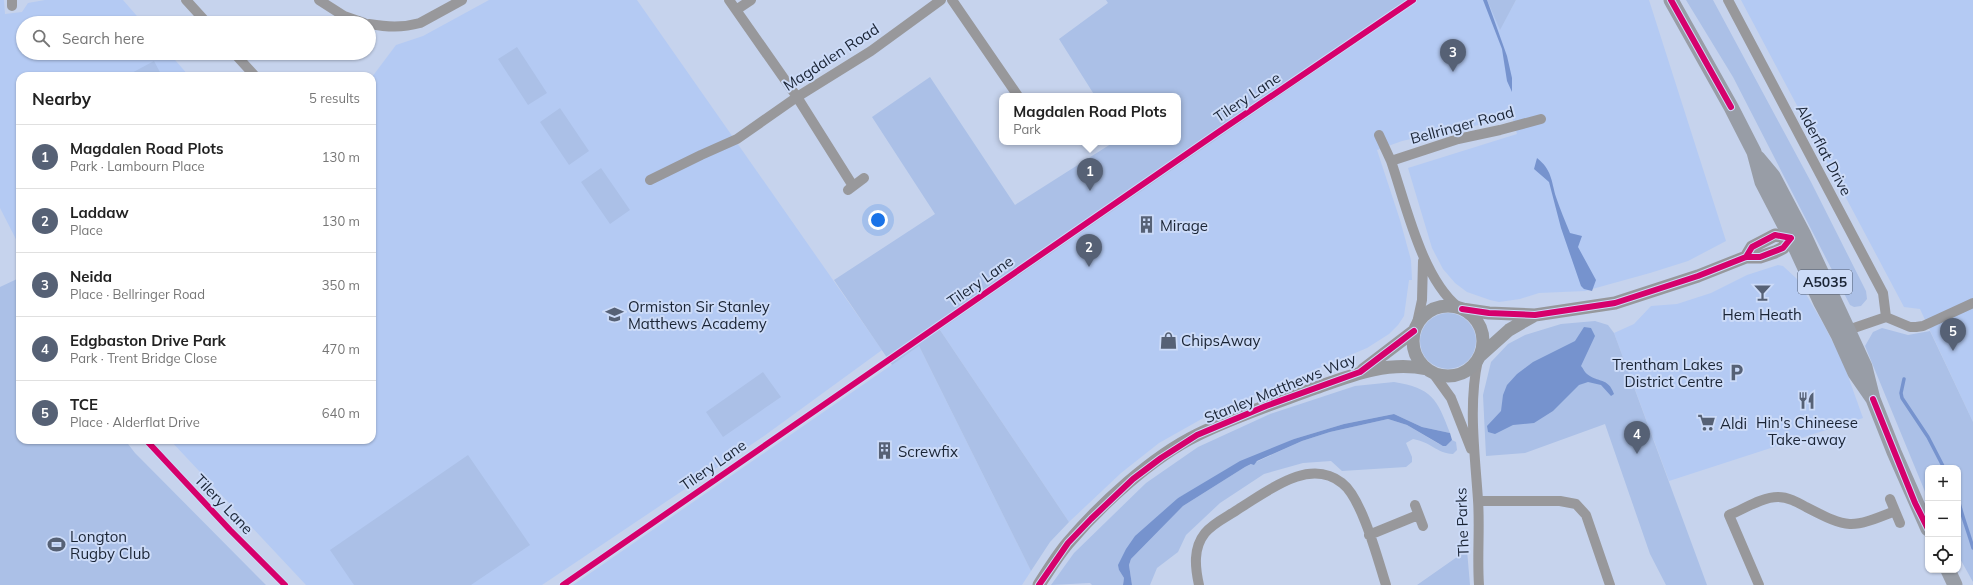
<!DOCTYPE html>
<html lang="en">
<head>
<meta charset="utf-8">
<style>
  :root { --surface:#fff; --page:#f2f2f2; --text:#222; --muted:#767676; --line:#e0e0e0; --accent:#566175 }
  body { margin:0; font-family:Mulish,sans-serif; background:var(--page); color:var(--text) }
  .controls { position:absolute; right:12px; bottom:12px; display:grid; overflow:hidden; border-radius:8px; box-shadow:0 1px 3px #0004 }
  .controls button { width:36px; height:36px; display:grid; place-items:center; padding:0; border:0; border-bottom:1px solid var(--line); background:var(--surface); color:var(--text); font:20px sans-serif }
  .you { position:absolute; left:878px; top:220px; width:14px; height:14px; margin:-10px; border:3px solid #fff; border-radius:50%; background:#1a73e8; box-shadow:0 0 0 6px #1a73e833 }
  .badge { display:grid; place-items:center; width:26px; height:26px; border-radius:50%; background:var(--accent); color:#fff; font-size:13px; font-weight:700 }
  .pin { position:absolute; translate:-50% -33px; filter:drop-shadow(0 1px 2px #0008) }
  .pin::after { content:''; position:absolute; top:21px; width:14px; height:12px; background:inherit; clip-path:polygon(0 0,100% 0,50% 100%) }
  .popup { position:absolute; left:999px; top:93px; width:182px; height:52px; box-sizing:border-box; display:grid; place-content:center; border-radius:8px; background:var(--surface); filter:drop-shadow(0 1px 3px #0005); font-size:13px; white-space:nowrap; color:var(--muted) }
  .popup b { font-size:15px; color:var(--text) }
  .popup::after { content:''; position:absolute; left:50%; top:100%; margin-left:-8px; border:8px solid transparent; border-top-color:var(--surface) }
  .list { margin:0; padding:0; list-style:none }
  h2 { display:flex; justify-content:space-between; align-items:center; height:52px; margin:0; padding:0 16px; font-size:17px }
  h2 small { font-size:13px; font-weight:400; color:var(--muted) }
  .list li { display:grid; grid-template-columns:26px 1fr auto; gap:12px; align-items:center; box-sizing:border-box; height:64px; padding:0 16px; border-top:1px solid var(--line) }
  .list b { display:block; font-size:15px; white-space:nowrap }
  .list p { margin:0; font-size:13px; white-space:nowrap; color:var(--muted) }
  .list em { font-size:13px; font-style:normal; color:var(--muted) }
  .icon { flex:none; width:22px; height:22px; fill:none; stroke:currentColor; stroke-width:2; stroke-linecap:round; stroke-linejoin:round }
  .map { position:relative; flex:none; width:1973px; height:585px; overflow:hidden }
  .search { position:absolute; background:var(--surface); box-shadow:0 1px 3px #0004; left:16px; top:16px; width:360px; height:44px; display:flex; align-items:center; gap:10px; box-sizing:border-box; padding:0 14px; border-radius:22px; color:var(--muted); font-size:15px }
  .panel { position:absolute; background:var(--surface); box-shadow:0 1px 3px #0004; left:16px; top:72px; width:360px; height:372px; border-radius:12px }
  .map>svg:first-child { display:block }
  .built { fill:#b4caf3 }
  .green { fill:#abc0e7 }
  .water { fill:#7693ce }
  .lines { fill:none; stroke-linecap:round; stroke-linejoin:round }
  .stream { stroke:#7693ce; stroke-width:3.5 }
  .street { stroke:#98989b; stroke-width:10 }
  .secondary { stroke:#96989c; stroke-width:13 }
  .primary { stroke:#989da6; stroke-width:15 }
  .cycleway-casing { stroke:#ccdbf8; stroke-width:8 }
  .cycleway { stroke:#d6006c; stroke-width:6 }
  .labels { text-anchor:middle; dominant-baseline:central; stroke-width:4; stroke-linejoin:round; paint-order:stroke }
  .shield { fill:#ccdbf8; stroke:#4f5b70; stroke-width:1 }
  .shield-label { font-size:14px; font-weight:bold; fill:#1a2435 }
  .street-label { font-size:15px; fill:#1a2435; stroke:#ccdbf8 }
  .poi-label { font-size:15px; fill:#1a2435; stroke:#ccdbf8; text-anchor:start }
</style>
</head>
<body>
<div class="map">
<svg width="1973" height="585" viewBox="0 0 1973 585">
  <rect width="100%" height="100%" fill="#c6d3ed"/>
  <!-- built -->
  <path class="built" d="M0,0h4l1,14 17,-2 6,-9 17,-3h78l20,23h-120v30h146l20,23h-169v171l-20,-39z
    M489,0h148l245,350 -118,86 -222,149h-236l-136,-145h202v-363l24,-32 27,-9z
    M1419,0h68l13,29 16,-29h133l77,241 -38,20 -38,12 -65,18 -46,2 -19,6 -21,3 -9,-2 -23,-8 -12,-9 -12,-14 -11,-21 -24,-80 109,-34 -5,-18 -8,5 -43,7 -59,13 -25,9 23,70 11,40 1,20h-3l-5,36 -6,9 -9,9 -22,14 -153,64 -55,31 -38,30 -52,49 -129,-192z
    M1741,0h232v422l-53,-113 -16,-2z
    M1778,265l5,1 14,13 27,46 19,37 20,56 -194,63 -55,-148 20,-9 17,-18 26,-2 34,-11 36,-18z
    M919,346l112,225 -9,14h-449z"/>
  <!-- green -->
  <path class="green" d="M1106,0h313l-479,330 129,192 -19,20 -19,29 -112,-225 -27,19 -58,-85 101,-66 -63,-97 58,-40 85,128 99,-63h64v-46h-83l-36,-57 49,-36z
    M1487,0h29l-16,30z
    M1686,0h27l98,182 55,109 1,8 -6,7 -7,1 -4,-2 -117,-228z
    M517,47l30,46 -19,12 -30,-46z
    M154,61l8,15h-36z
    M560,108l29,43 -20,14 -29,-43z
    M601,168l29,42 -20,14 -29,-42z
    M17,279l3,6v155h105l10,13 131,132h-266v-298z
    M1420 341a28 28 0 1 1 56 0a28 28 0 1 1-56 0Z
    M1595,321l13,4 6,8 93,252h-41l-16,-31 -45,-130 -80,29 -39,3 -3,-61 8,-33 17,-18 17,-9 36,-11z
    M1882,328l26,7 22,-4 43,91v160l-15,-27v-87h-30v31l-63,-153 8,-14z
    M763,372l18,25 -58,40 -17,-25z
    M1394,382c38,6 43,17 56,51l-28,-6 -28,-13 -50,10 -50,15 -116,59 -59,72 5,8 -1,7h-31l-2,-2 -39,2 23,-32 72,-70 52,-36 72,-33 85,-28z
    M1388,419l19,6 32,19 7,2 6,-6 4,2 1,8 -4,4c-17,-1 -22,-12 -40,-15l-7,4 6,14v5l-6,5 -64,4 -11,-10 -28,2 -39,11 -44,29 -34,32 -8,17 -21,16 -7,17h-18l-3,-20 2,-6 52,-53 62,-39 57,-26 28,-9z
    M468,455l62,90 -59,40h-117l-24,-35z
    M1467,550l3,35h-53z"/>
  <!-- water -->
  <path class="water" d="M1483,0h4l20,56 5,22v14l-5,-11 -5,-32z
    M1537,158c15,12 14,22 19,39 4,12 9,24 14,36l12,3 -4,11 18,33 -4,11 -8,-2 -3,-3 -20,-58 -12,-46 -15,-13z
    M1584,327l7,1 4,8 -14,30c3,3 3,6 6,8 11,9 21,3 27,20l-3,2 -10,-11 -13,-3 -9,3 -26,26 -19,12 -21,2 -18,9 -7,-2 -1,-6 14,-15 2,-16 4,-10 10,-11 16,-12 42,-21z
    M1394,414l28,13 28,6 2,7 -6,6h-3l-36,-21 -19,-6 -58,13 -28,9 -45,20 -3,4 -3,-1 -6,3 -62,39 -52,53 -2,6 3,20h-9l1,-7 -5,-8 -1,-5 8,-16 9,-13 43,-38 62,-37 54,-22 50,-15z"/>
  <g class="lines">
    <!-- stream -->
    <path class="stream" d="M1904,379l-3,14 1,5 26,39 16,31
      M1958,499c4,17 10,32 15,49"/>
    <!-- street -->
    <path class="street" d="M186,0l21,23
      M319,0l25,16 20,7
      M729,0l68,97 56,89
      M952,0l66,96
      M1728,0l155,293 3,24
      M12,6v-6
      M736,10l15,-10
      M369,24c18,3 33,4 51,-1l42,-23
      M234,53l21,23
      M1379,135l12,26 67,-22 42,-9 41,-11
      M1391,161c15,44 31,117 67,146
      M650,180l51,-25 36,-16 60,-42 74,-46 70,-51
      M848,190l16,-12
      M1417,323l5,-23 1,-39
      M1848,330l38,-13 24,10h6l7,-1 50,-23
      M1478,360c-10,44 -3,95 0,140 2,28 -1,57 1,85
      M1433,373l18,25 20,51
      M1890,499l10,24
      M1478,501h82l16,3 10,11 24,70
      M1415,505l8,21
      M1369,535l49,-20
      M1199,585c-4,-18 -6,-37 6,-52 9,-11 24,-17 35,-25 28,-17 69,-51 102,-25 20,15 36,77 44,102
      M1759,585l-30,-70c15,-6 33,-18 49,-18 10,0 19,5 28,10 43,22 44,22 89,4"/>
    <!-- secondary -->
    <path class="secondary" d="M1746,257l6,-10 23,-12 16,3
      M1413 341a35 35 0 1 1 70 0a35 35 0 1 1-70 0Z
      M1462,309l27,4 46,2 80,-12 83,-27 48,-19h14l15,-5 8,-4 8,-10 9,-4
      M1480,356l29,-26 26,-15
      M1363,370l51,-39
      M1039,585c9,-14 18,-29 29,-42 33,-39 84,-86 129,-108 36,-18 75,-31 113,-45 37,-13 76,-30 117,-21"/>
    <!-- primary -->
    <path class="primary" d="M1671,0l60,107 23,45 8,30 29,56 30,65 17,32 17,38 18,26
      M1758,158l15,18 30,57 45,97 17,37 8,32 21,53 34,77
      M1948,570l7,15"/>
    <defs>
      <path id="cycleway" d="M1671,0l60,107
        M1462,309l27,4 46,2 80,-12 83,-27 48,-19h14l23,-9 8,-10 -16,-3 -23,12 -6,10
        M1873,399l42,104 13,26
        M146,440l84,90 55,55
        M563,585l654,-452 196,-133
        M1039,585l29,-42 23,-24 42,-40 28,-21 36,-23 69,-29 94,-34 54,-41"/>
    </defs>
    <!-- cycleway casing -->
    <use href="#cycleway" class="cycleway-casing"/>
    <!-- cycleway -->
    <use href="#cycleway" class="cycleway"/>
  </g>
  <!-- icons -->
  <defs>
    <symbol id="building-bare" viewBox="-9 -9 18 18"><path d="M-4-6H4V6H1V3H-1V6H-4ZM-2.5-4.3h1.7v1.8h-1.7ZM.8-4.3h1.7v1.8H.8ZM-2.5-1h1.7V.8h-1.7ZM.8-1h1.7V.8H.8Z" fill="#566175" stroke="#ccdbf8" stroke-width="2.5" paint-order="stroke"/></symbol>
    <symbol id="bar-bare" viewBox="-9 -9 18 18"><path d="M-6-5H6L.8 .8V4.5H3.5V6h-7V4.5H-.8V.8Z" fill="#566175" stroke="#ccdbf8" stroke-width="2.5" paint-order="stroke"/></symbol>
    <symbol id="school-bare" viewBox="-9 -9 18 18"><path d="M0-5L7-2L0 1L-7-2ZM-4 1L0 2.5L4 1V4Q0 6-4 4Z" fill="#566175" stroke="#ccdbf8" stroke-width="2.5" paint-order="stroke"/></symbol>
    <symbol id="shop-bare" viewBox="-9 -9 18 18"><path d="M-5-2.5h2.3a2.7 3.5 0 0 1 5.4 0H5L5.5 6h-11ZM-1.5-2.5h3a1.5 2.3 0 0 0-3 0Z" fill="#566175" stroke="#ccdbf8" stroke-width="2.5" paint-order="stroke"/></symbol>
    <symbol id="parking-bare" viewBox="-9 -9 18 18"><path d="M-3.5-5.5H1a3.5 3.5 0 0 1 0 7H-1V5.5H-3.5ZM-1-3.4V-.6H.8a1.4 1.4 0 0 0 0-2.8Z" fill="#566175" stroke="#ccdbf8" stroke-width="2.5" paint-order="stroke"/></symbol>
    <symbol id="restaurant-bare" viewBox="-9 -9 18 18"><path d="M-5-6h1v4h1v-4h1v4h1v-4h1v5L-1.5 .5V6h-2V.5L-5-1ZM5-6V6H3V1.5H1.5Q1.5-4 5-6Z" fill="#566175" stroke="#ccdbf8" stroke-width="2.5" paint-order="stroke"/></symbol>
    <symbol id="supermarket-bare" viewBox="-9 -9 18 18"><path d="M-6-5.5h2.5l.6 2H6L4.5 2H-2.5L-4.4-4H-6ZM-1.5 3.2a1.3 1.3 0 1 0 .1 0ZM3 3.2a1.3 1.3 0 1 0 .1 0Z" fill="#566175" stroke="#ccdbf8" stroke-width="2.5" paint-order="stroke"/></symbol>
    <symbol id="stadium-bare" viewBox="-9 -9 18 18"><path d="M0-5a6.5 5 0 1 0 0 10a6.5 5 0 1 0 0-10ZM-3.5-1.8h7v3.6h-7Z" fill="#566175" stroke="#ccdbf8" stroke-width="2.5" paint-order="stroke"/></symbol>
  </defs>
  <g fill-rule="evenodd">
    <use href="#building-bare" x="1134" y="212" width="25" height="25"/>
    <use href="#bar-bare" x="1750" y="280" width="25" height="25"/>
    <use href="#school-bare" x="602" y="302" width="25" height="25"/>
    <use href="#shop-bare" x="1156" y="328" width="25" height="25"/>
    <use href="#parking-bare" x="1724" y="360" width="25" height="25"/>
    <use href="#restaurant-bare" x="1794" y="388" width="25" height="25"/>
    <use href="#supermarket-bare" x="1694" y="410" width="25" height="25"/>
    <use href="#building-bare" x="872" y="438" width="25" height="25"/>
    <use href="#stadium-bare" x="44" y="532" width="25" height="25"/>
  </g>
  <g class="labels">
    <!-- shield labels -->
    <rect class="shield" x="1798" y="270" width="54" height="24" rx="3"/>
    <g class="shield-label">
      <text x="1825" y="282">A5035</text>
    </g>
    <!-- street labels -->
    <g class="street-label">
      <text transform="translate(831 57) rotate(-33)">Magdalen Road</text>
      <text transform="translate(1247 97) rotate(-34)">Tilery Lane</text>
      <text transform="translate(1462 125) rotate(-15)">Bellringer Road</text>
      <text transform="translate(1824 150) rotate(62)">Alderflat Drive</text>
      <text transform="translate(980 281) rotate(-35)">Tilery Lane</text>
      <text transform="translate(1280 388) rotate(-22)">Stanley Matthews Way</text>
      <text transform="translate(713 465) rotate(-35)">Tilery Lane</text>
      <text transform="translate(224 504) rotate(46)">Tilery Lane</text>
      <text transform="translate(1462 522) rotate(-92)">The Parks</text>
    </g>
    <!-- poi labels -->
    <g class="poi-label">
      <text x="1160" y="225">Mirage</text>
      <text x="628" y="306">Ormiston Sir Stanley<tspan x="628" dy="17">Matthews Academy</tspan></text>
      <text x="1762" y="314" text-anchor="middle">Hem Heath</text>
      <text x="1181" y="340">ChipsAway</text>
      <text x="1723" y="364" text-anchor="end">Trentham Lakes<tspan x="1723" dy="17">District Centre</tspan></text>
      <text x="1807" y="422" text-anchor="middle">Hin's Chineese<tspan x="1807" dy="17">Take-away</tspan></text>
      <text x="1720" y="423">Aldi</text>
      <text x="898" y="451">Screwfix</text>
      <text x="70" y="536">Longton<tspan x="70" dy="17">Rugby Club</tspan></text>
    </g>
  </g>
</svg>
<div class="controls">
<button>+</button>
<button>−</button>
<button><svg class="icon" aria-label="locate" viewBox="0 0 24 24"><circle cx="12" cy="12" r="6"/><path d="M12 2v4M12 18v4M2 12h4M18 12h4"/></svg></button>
</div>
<div class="you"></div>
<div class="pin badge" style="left:1090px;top:191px">1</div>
<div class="popup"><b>Magdalen Road Plots</b>Park</div>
<div class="pin badge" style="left:1089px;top:267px">2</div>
<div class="pin badge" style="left:1453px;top:72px">3</div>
<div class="pin badge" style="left:1637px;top:454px">4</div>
<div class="pin badge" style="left:1953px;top:351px">5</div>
<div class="search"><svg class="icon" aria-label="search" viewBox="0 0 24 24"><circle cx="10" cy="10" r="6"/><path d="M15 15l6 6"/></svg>Search here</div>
<section class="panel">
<h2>Nearby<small>5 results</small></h2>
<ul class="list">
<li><span class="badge">1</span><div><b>Magdalen Road Plots</b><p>Park · Lambourn Place</p></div><em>130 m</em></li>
<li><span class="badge">2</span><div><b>Laddaw</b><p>Place</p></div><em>130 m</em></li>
<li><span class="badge">3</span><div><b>Neida</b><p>Place · Bellringer Road</p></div><em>350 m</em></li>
<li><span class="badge">4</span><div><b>Edgbaston Drive Park</b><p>Park · Trent Bridge Close</p></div><em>470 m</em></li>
<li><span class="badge">5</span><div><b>TCE</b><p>Place · Alderflat Drive</p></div><em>640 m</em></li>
</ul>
</section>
</div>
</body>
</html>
